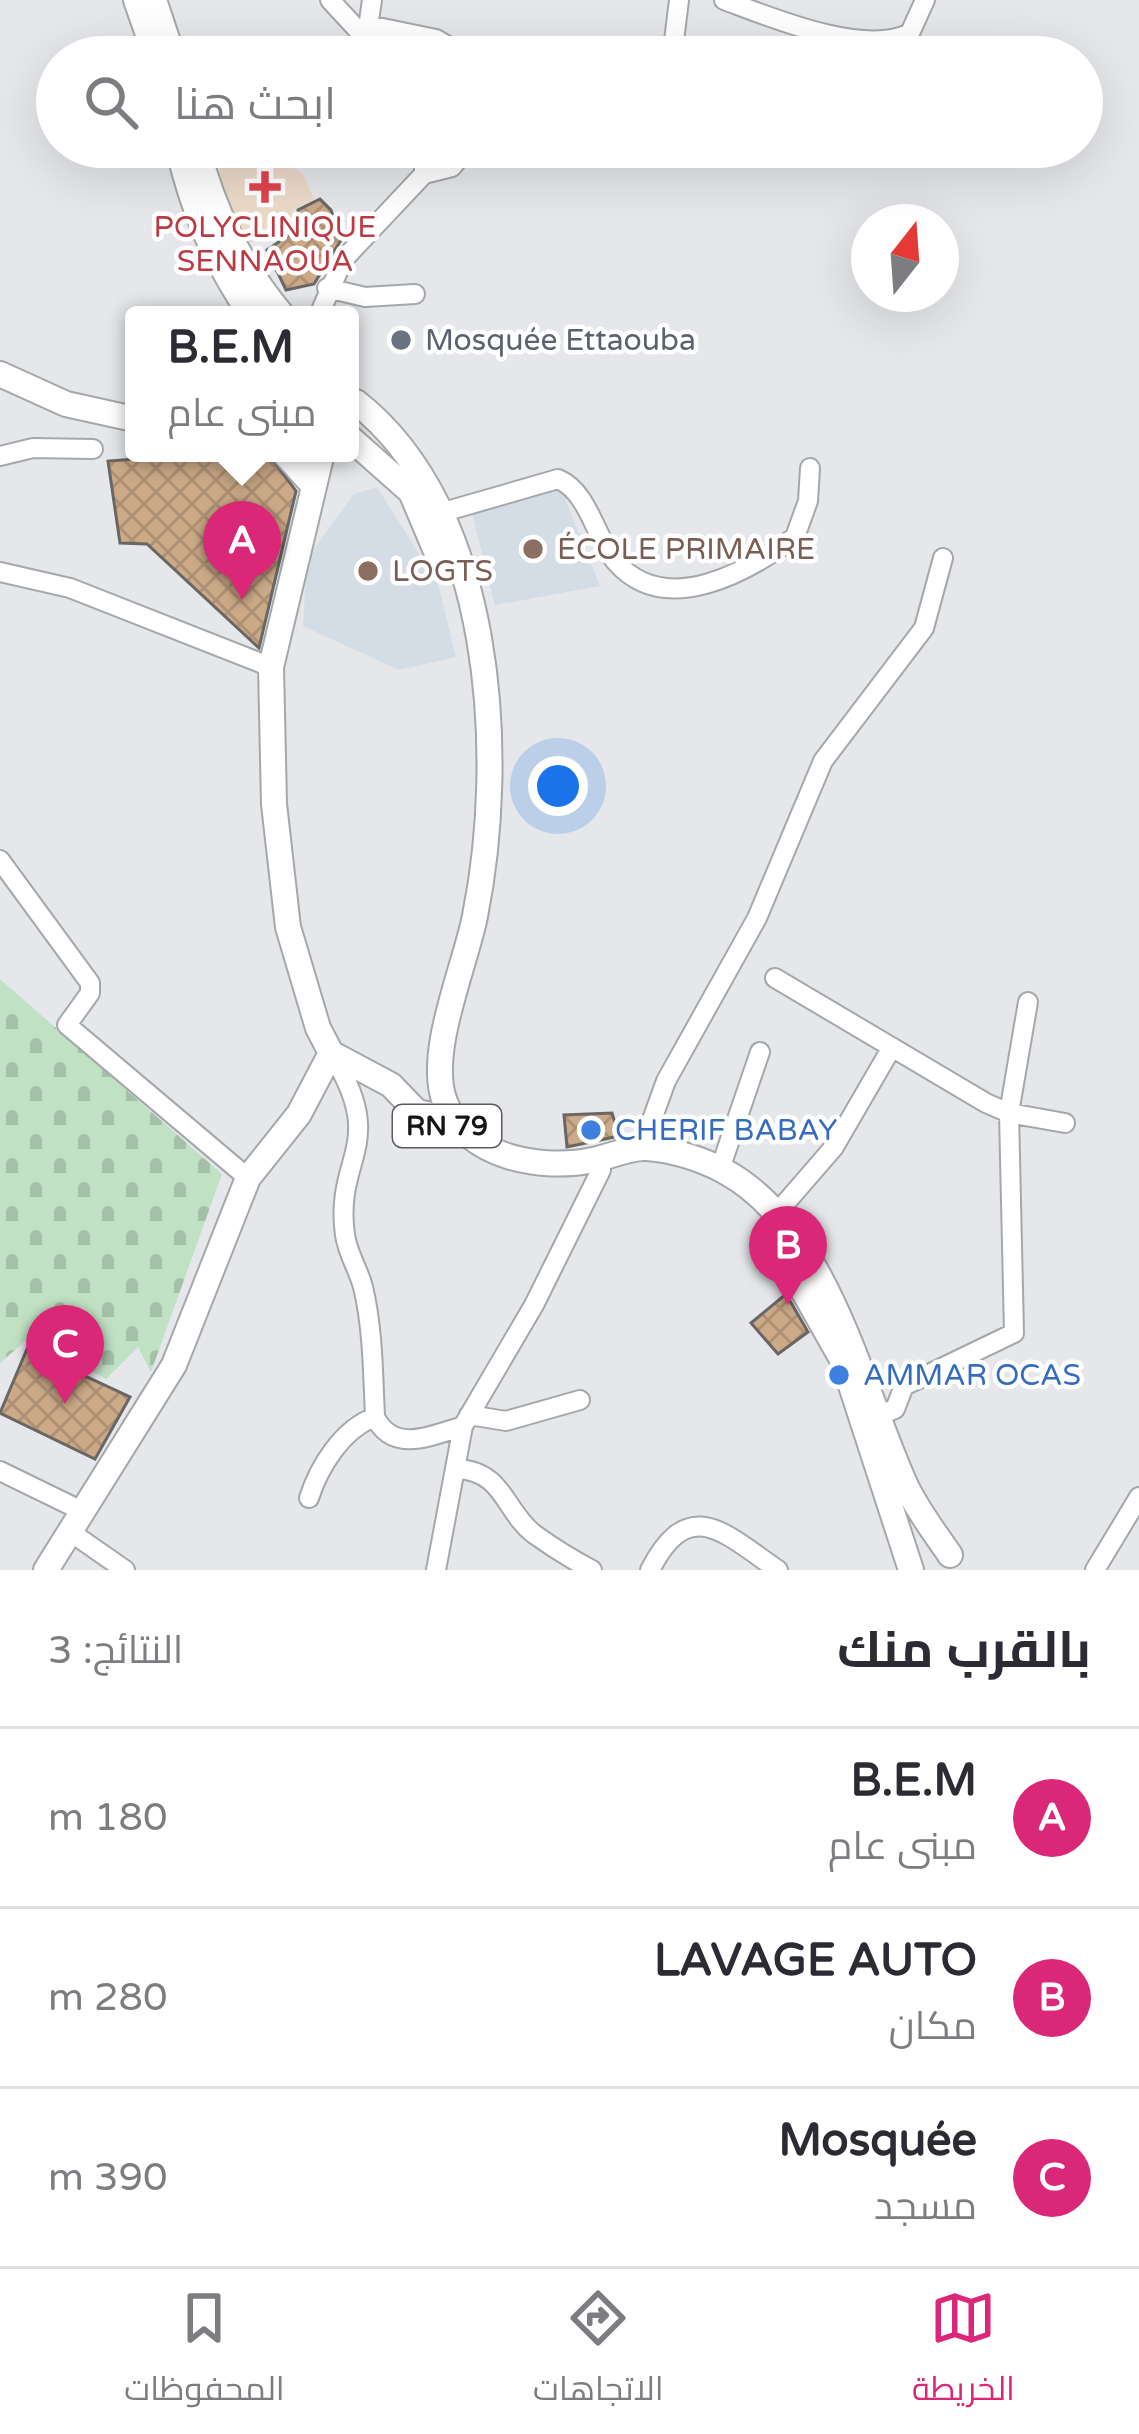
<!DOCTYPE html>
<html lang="ar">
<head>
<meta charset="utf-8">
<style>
  :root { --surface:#fff; --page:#f2f2f3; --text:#2b2b33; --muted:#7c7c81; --line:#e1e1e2; --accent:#db2777 }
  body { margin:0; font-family:"Varela Round",Cairo,sans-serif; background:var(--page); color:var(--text); direction:rtl }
  .compass { position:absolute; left:851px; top:204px; width:108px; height:108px; border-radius:50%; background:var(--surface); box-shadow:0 12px 48px #0002; rotate:17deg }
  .you { position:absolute; left:558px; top:786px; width:42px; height:42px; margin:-30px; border:9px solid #fff; border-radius:50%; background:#1a73e8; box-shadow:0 0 0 18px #1a73e833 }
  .badge { display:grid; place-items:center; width:78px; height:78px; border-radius:50%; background:var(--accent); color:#fff; font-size:39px; font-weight:700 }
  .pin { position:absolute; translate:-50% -99px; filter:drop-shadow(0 3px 6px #0008) }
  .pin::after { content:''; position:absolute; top:63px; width:42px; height:36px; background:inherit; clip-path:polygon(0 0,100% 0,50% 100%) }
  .popup { position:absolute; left:125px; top:306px; width:234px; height:156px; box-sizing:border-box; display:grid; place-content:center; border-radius:12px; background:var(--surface); filter:drop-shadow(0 3px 9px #0005); font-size:39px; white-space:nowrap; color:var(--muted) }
  .popup b { font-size:45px; color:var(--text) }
  .popup::after { content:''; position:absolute; left:50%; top:100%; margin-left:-24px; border:24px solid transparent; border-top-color:var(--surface) }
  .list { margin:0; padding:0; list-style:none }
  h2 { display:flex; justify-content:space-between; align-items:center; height:156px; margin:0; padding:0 48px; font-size:51px }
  h2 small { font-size:39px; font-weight:400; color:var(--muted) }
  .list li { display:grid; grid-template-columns:78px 1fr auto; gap:36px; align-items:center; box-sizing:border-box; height:180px; padding:0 48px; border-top:3px solid var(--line) }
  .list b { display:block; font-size:45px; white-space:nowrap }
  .list p { margin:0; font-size:39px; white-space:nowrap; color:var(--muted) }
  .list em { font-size:39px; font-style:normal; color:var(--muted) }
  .icon { flex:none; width:66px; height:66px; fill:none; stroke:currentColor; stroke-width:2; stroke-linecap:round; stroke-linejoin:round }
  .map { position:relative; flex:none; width:1139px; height:1570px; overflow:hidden; direction:ltr }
  .search { position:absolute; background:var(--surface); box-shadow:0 12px 48px #0002; left:36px; right:36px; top:36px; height:132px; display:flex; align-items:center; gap:30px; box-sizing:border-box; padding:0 42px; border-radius:66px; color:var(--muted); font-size:45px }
  .sheet { height:696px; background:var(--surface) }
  nav { display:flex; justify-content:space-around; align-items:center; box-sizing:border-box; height:168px; border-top:3px solid var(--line); background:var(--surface); font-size:33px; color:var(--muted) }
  nav a { display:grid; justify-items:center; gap:6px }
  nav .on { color:var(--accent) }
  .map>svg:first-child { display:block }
  .built { fill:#d4dde5 }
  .medical { fill:#ecdac9 }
  .cemetery { fill:url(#cemetery-stones) }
  .building { fill:url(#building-cross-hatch); stroke:#696664; stroke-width:3 }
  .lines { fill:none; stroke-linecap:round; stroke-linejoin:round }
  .minor-casing { stroke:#a5a8aa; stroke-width:22 }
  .major-casing { stroke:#a5a8aa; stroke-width:28 }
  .minor { stroke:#fff; stroke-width:18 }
  .major { stroke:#fff; stroke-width:24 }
  .health-dot { fill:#e0444e; stroke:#fff; stroke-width:4.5 }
  .worship-dot { fill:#6b7280; stroke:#fff; stroke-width:4.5 }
  .education-dot { fill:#8d6e63; stroke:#fff; stroke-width:4.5 }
  .shop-dot { fill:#3f7fe0; stroke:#fff; stroke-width:4.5 }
  .labels { text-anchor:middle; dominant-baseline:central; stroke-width:9; stroke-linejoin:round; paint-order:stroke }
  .shield { fill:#fff; stroke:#5a5b5c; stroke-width:3 }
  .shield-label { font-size:27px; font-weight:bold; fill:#141516 }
  .health-label { font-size:30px; fill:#be3a42; stroke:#fff }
  .worship-label { font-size:30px; fill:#5b616d; stroke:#fff; text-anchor:start }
  .education-label { font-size:30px; fill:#785e54; stroke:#fff; text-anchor:start }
  .shop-label { font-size:30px; fill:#366cbe; stroke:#fff; text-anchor:start }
</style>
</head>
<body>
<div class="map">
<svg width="1139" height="1570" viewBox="0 0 1139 1570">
  <defs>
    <pattern id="cemetery-stones" width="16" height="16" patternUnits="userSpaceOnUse" patternTransform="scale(3)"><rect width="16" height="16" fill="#c0e1c4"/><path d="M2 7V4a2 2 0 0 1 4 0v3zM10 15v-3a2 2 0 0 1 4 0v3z" fill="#a4c0a8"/></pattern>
    <pattern id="building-cross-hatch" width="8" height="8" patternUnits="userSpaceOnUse" patternTransform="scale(3)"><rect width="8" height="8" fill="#ca8"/><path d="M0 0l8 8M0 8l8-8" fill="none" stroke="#ae9175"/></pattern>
  </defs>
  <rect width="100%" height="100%" fill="#e5e7ea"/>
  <!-- built -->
  <path class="built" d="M558,481l42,105 -105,19 -23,-92z
    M377,487l61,97 18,73 -57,13 -96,-44 4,-68 47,-64z"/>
  <!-- medical -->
  <path class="medical" d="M246,147h15l42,27 11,25 -21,11 1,9 -49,26 -19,-40 -7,-39z"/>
  <!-- cemetery -->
  <path class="cemetery" d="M0,979l222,195 -71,198 -13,-25 -32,32 -75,-43 -31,27z"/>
  <!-- building -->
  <path class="building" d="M320,199l11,11 10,30 -27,44 -28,6 -19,-40 31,-21v-19z
    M214,453h54l28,38 -37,157 -112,-104 -27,-1 -12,-82z
    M612,1113l7,23 -52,11 -3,-32z
    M786,1294l22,38 -30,22 -27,-31z
    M27,1349l103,48 -35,62 -95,-46z"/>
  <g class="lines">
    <defs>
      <path id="minor" d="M330,0l36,39 6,18
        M724,0c46,17 140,57 186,33l15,-33
        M368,25l68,14 31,18
        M367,34l5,-34
        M634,57l39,-8 6,-49
        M424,174l28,-7 16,-20
        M327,288l38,9 50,-3
        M319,315l24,-55 81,-86v-16l-9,-11
        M0,456l33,-8 60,1
        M433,515l125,-36c31,13 37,59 58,83 50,57 133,9 179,-25l13,-36 2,-33
        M0,572l70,16 201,79
        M0,860l90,123v10l-23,32 181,153
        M775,978l211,125 23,10 56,10
        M333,1056c55,91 1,100 12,179 3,20 13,33 18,52 10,41 10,88 12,130 18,37 56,19 88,9
        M642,1147l24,-66 91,-163 66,-157 101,-133 19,-70
        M720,1169l40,-117
        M776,1214l58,-67 58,-100
        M882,1414l13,-5 9,-23 110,-53 -5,-220 19,-111
        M469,1415l37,6 74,-21
        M457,1469c47,2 47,42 77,65 18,13 39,26 58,36
        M0,1471l80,39
        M309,1498c10,-31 33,-69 66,-81
        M69,1531l56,39
        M436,1570l27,-144 71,-121 67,-135
        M650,1570c39,-76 74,-37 128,0
        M1095,1570l44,-73"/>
      <path id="major" d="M136,0l20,57
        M154,0l19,57
        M178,147c15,64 36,113 73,168
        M197,147c17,65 42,116 85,168
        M0,374l66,30 68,15
        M356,402c138,108 151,354 119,514 -10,51 -49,138 -30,186 21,56 97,69 148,58 17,-3 36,-13 53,-12 24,1 56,11 78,23 104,56 137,217 182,315 12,25 29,47 44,69
        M350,438l61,54 30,71
        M284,453l27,30
        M322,453l-51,214 3,137 14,123 30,101 13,25 60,32 26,27 24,5
        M775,1241l68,120 68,209
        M46,1570l128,-205 74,-187 51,-64 32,-61"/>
    </defs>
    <!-- minor casing -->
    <use href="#minor" class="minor-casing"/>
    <!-- major casing -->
    <use href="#major" class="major-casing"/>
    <!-- minor -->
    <use href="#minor" class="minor"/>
    <!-- major -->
    <use href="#major" class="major"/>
  </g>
  <!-- markers -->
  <path class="health-dot" d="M259 169h12v12h12v12h-12v12h-12v-12h-12v-12h12z"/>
  <circle class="worship-dot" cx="401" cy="340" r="12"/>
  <g class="education-dot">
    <circle cx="533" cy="549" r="12"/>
    <circle cx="368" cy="571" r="12"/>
  </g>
  <g class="shop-dot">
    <circle cx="591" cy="1130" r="12"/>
    <circle cx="839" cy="1375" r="12"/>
  </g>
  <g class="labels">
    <!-- shield labels -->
    <rect class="shield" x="393" y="1105" width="108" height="42" rx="9"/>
    <g class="shield-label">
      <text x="447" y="1126">RN 79</text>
    </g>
    <!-- health labels -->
    <g class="health-label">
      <text x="265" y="227">POLYCLINIQUE<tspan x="265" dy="34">SENNAOUA</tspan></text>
    </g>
    <!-- worship labels -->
    <g class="worship-label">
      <text x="425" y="340">Mosquée Ettaouba</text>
    </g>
    <!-- education labels -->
    <g class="education-label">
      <text x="557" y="549">ÉCOLE PRIMAIRE</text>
      <text x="392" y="571">LOGTS</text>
    </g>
    <!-- shop labels -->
    <g class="shop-label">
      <text x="615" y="1130">CHERIF BABAY</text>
      <text x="863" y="1375">AMMAR OCAS</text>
    </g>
  </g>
</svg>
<svg class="compass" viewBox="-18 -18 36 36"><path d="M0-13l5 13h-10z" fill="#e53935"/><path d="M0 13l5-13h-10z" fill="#7c7c81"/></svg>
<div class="you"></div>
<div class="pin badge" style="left:242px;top:600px">A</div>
<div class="popup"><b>B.E.M</b>مبنى عام</div>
<div class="pin badge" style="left:788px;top:1305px">B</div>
<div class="pin badge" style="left:65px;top:1404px">C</div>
<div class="search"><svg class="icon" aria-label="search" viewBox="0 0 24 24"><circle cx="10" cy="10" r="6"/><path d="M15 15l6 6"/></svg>ابحث هنا</div>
</div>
<section class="sheet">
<h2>بالقرب منك<small>النتائج: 3</small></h2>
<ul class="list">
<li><span class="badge">A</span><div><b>B.E.M</b><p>مبنى عام</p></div><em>180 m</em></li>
<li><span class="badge">B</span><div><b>LAVAGE AUTO</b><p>مكان</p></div><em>280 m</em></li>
<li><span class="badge">C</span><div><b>Mosquée</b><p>مسجد</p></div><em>390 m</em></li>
</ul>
</section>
<nav>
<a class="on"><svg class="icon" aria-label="map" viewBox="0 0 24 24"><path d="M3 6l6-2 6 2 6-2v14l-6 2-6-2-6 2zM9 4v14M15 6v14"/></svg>الخريطة</a>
<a><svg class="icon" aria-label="directions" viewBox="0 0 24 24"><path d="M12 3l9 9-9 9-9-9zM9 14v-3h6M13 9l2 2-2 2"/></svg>الاتجاهات</a>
<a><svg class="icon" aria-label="saved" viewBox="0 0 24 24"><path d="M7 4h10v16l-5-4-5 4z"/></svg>المحفوظات</a>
</nav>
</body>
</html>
